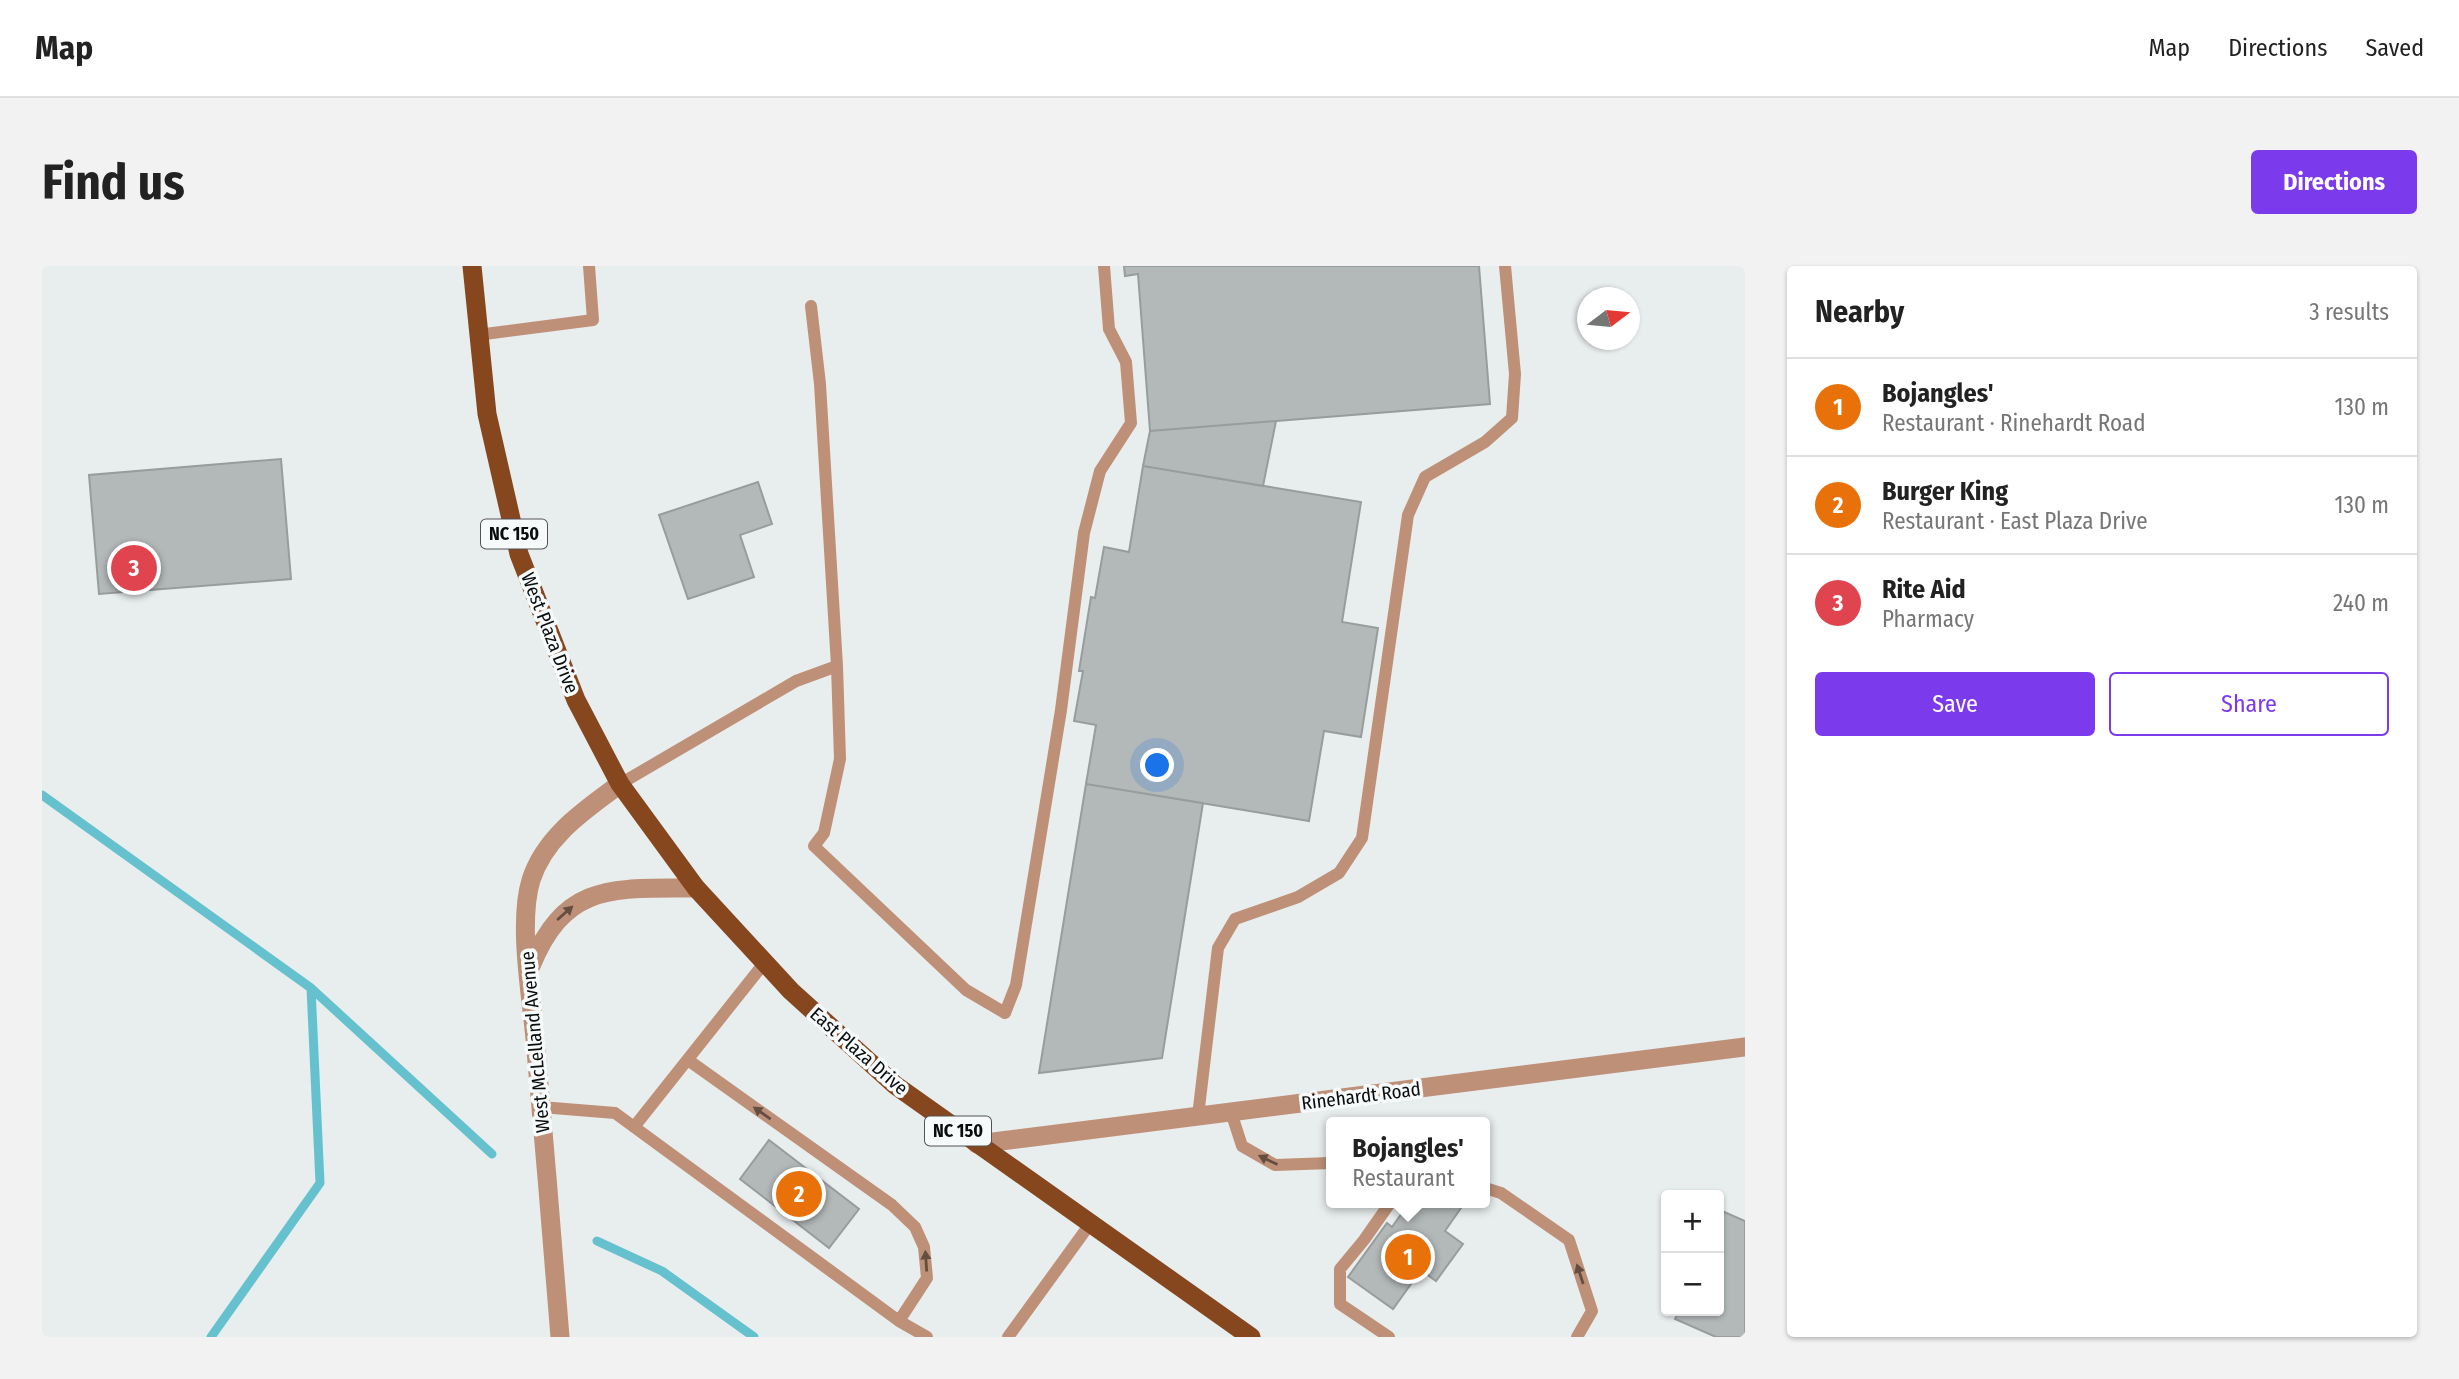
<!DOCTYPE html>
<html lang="en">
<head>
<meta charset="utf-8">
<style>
  :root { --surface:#fff; --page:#f2f2f2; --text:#222; --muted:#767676; --line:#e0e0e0; --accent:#7c3aed }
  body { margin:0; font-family:"Fira Sans Condensed",sans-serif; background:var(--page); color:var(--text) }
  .controls { position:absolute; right:21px; bottom:21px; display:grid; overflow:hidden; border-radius:7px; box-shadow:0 2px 5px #0004 }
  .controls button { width:63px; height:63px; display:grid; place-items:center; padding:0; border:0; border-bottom:2px solid var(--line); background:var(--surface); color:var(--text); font:35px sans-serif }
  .compass { position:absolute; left:1535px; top:21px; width:63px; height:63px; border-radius:50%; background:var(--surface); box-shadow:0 2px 5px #0004; rotate:74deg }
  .you { position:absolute; left:1116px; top:500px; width:24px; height:24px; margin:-18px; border:5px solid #fff; border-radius:50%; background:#1a73e8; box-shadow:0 0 0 10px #1a73e833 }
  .badge { display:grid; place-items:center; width:46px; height:46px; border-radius:50%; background:var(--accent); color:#fff; font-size:23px; font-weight:700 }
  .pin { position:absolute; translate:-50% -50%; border:4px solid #fff; box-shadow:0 2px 7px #0006 }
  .popup { position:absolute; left:1284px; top:851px; width:164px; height:91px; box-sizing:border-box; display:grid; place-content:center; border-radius:7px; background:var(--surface); filter:drop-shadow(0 2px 5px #0005); font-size:23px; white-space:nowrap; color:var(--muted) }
  .popup b { font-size:26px; color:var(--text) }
  .popup::after { content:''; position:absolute; left:50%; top:100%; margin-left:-14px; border:14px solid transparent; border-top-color:var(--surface) }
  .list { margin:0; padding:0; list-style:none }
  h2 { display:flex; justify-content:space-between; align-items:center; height:91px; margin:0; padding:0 28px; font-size:30px }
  h2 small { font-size:23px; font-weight:400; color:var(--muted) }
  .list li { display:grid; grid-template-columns:46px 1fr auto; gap:21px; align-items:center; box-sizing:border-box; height:98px; padding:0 28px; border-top:2px solid var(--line) }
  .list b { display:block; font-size:26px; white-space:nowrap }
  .list p { margin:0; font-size:23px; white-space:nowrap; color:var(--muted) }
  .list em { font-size:23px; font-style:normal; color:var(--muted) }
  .actions { display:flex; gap:14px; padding:21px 28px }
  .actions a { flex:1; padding:16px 0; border:2px solid var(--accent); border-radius:7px; text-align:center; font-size:24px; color:var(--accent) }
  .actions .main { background:var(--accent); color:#fff }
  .map { position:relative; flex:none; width:1703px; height:1071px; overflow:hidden; border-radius:7px }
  header { display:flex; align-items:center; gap:42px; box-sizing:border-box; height:98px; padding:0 35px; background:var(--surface); border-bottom:2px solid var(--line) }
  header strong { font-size:33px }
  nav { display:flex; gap:38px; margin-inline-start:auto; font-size:24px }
  .intro { display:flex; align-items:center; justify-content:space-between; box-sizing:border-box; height:168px; padding:0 42px }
  h1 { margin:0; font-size:49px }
  .button { padding:18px 32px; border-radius:7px; background:var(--accent); color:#fff; font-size:24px; font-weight:700 }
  main { display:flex; gap:42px; padding:0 42px }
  aside { flex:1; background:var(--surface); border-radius:7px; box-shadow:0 2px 5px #0004 }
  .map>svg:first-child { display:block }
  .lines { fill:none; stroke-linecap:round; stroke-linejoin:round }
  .stream { stroke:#66c1ce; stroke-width:9 }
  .building { fill:#b3b8b8; stroke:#989c9d; stroke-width:2 }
  .service { stroke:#be9077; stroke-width:12 }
  .minor { stroke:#be9077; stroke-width:19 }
  .tertiary { stroke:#be9077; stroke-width:19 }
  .primary { stroke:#86471f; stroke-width:19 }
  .oneway { fill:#644e42 }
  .labels { text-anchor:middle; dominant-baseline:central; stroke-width:7; stroke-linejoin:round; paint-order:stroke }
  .shield { fill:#f6fafb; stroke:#525354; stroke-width:2 }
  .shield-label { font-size:18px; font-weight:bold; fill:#0b0c0c }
  .street-label { font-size:19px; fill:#0b0c0c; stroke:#f6fafb }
</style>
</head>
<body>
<header>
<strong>Map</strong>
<nav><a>Map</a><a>Directions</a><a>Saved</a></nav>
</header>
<div class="intro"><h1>Find us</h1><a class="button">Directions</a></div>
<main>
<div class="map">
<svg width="1703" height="1071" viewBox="0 0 1703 1071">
  <rect width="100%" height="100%" fill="#e8edee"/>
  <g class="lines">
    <!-- stream -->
    <path class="stream" d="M0,529l269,193 181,166
      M555,975l65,30 92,66
      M169,1071l109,-154 -9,-195"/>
  </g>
  <!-- building -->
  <path class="building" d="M1082,0h355l11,138 -340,27 -12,-157 -13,2z
    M1234,155l-13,65 -120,-20 7,-35z
    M239,193l10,120 -192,15 -10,-119z
    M1101,200l218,36 -19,120 36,6 -17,109 -37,-6 -15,90 -223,-37 10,-59 -22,-4 9,-50h-4l12,-74 4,1 9,-51 25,5z
    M716,216l14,42 -32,11 14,42 -66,22 -29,-84z
    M1044,518l117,19 -41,255 -123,15z
    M727,874l90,69 -30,39 -89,-69z
    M1367,937h45l7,5 -16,23 18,13 -27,37 -15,-11 -28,39 -45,-32 39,-54 5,4z
    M1680,945l23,10v116h-29l-41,-18 4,-8h40v-91z"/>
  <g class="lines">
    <!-- service -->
    <path class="service" d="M769,40l9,78 17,282
      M435,69l116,-15 -4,-54
      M578,518l176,-103 41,-15 3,93 -16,74 -10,13 152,144 39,23 11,-28 45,-275 23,-177 16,-62 31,-48 -5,-61 -17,-33 -5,-63
      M646,794l204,145 23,22 9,20 3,31 -28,43
      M499,841l74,6 284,208 28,16
      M1189,846l11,34 33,19 56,-2
      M1156,850l20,-168 17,-29 63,-22 41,-24 23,-35 46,-323 17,-38 60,-35 27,-24 3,-44 -10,-108
      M592,861l131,-165
      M1443,922l16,5 68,47 23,71 -15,26
      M966,1071l82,-113
      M1347,1071l-49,-33v-35l24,-29 26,-37"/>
    <!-- minor -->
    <path class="minor" d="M935,878l768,-97"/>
    <!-- tertiary -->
    <path class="tertiary" d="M489,700c35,-86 85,-77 165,-78
      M518,1071c-8,-99 -16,-199 -25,-298 -4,-45 -17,-116 -4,-159 14,-44 54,-70 89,-96"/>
    <!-- primary -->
    <path class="primary" d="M430,0l15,148 32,140 57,146 44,84 76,104 95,103 104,94 356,252"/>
  </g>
  <!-- one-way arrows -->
  <defs><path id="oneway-solid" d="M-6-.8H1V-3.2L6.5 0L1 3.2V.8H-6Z" transform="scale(1.75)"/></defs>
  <g class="oneway">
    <use href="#oneway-solid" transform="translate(523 647) rotate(-42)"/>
    <use href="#oneway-solid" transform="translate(720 847) rotate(-145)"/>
    <use href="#oneway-solid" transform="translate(1226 894) rotate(-154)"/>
    <use href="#oneway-solid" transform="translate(884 995) rotate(-94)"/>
    <use href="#oneway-solid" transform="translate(1538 1008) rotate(-108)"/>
  </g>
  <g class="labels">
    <!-- shield labels -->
    <g class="shield">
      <rect x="439" y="253.5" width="66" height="29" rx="5"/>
      <rect x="883" y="850.5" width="66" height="29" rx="5"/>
    </g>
    <g class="shield-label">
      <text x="472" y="268">NC 150</text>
      <text x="916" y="865">NC 150</text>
    </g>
    <!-- street labels -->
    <g class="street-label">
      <text transform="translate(508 367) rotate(69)">West Plaza Drive</text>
      <text transform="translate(493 776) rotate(-95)">West McLelland Avenue</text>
      <text transform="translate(817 785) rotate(41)">East Plaza Drive</text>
      <text transform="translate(1319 830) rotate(-7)">Rinehardt Road</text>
    </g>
  </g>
</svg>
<div class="controls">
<button>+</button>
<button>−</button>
</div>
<svg class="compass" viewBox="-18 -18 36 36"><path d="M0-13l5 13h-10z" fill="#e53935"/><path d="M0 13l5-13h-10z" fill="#767676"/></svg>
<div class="you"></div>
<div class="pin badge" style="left:1366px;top:991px;background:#e8710a">1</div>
<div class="popup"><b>Bojangles'</b>Restaurant</div>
<div class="pin badge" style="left:757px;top:928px;background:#e8710a">2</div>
<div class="pin badge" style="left:92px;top:302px;background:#e0444e">3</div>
</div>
<aside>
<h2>Nearby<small>3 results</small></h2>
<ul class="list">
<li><span class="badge" style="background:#e8710a">1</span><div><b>Bojangles'</b><p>Restaurant · Rinehardt Road</p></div><em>130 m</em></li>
<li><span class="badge" style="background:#e8710a">2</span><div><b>Burger King</b><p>Restaurant · East Plaza Drive</p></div><em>130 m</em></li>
<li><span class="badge" style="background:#e0444e">3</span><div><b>Rite Aid</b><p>Pharmacy</p></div><em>240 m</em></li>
</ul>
<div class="actions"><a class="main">Save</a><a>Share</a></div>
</aside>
</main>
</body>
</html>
